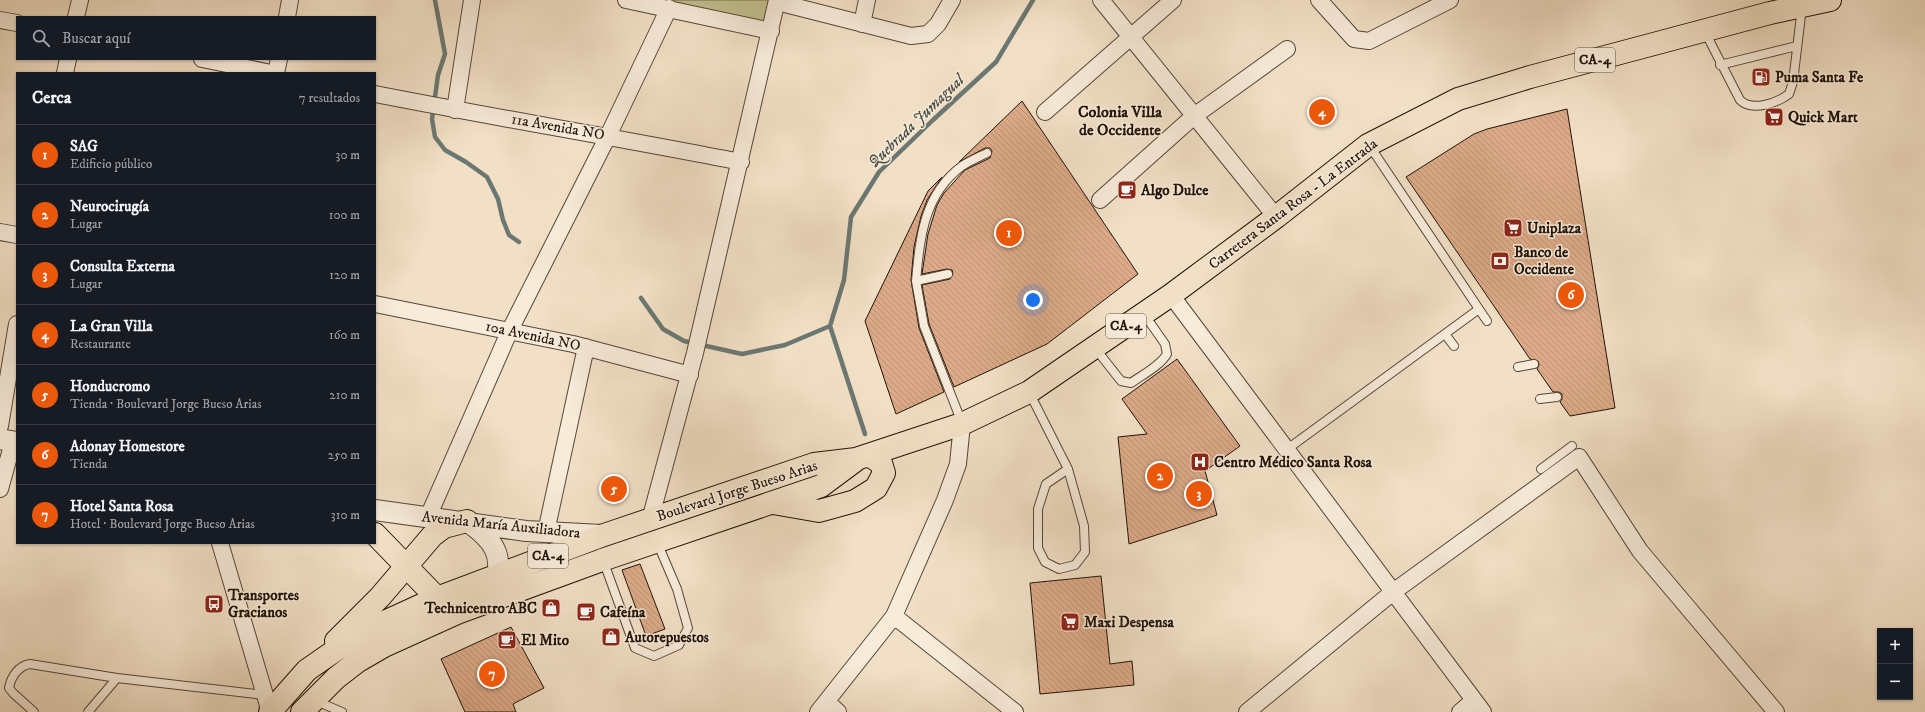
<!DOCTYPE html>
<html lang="es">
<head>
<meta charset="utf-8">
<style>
  :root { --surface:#171b24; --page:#20242c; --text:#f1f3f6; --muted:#9ea1a6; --line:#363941; --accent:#ea580c }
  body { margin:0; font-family:"IM FELL DW Pica",serif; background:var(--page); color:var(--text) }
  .controls { position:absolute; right:12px; bottom:12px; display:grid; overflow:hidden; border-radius:0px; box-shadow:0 1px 3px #0004 }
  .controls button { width:36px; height:36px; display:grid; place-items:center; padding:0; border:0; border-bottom:1px solid var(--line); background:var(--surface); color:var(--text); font:20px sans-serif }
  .you { position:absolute; left:1033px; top:300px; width:14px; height:14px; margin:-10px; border:3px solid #fff; border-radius:50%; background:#1a73e8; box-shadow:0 0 0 6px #1a73e833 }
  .badge { display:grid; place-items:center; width:26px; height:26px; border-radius:50%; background:var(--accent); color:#fff; font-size:13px; font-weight:700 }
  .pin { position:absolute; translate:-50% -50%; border:2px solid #fff; box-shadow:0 1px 4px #0006 }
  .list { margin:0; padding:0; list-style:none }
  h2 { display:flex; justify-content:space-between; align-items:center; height:52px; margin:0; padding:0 16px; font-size:17px }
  h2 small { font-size:13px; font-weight:400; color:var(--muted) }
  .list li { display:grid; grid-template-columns:26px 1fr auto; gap:12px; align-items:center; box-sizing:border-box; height:60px; padding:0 16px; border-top:1px solid var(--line) }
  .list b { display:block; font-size:15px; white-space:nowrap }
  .list p { margin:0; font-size:13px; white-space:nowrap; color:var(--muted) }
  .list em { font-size:13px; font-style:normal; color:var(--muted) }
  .icon { flex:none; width:22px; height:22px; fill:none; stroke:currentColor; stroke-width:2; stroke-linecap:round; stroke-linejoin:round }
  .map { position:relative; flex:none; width:1925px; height:712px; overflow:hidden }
  .search { position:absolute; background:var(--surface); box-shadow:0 1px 3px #0004; left:16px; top:16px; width:360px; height:44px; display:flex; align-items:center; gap:10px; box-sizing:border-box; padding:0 14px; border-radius:0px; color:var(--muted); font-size:15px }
  .panel { position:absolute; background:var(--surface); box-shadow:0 1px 3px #0004; left:16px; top:72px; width:360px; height:472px; border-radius:0px }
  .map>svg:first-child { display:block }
  .green { fill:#c2c090; stroke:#726a4c }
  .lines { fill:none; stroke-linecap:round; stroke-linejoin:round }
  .stream { stroke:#6b7872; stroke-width:4.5 }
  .building { fill:url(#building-back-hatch); stroke:#211308 }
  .service-casing { stroke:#554638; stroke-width:10 }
  .minor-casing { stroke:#554638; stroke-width:18 }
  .tertiary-casing { stroke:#554638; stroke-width:22 }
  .primary-casing { stroke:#211308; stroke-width:24 }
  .service { stroke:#f7ebda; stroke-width:8 }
  .minor { stroke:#f7ebda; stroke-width:16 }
  .tertiary { stroke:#f7ebda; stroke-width:20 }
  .primary { stroke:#f2e0c6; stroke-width:22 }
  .labels { text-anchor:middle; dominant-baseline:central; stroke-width:3; stroke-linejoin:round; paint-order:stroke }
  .shield { fill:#f7ebda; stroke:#615447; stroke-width:1 }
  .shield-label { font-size:14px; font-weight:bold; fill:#211308 }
  .poi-label { font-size:15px; font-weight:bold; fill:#211308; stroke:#f7ebda; text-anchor:start }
  .street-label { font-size:15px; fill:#211308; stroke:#f7ebda }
  .neighbourhood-label { font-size:16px; font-weight:bold; fill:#211308; stroke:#f7ebda }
  .water-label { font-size:16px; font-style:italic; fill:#4c4e46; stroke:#f7ebda }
</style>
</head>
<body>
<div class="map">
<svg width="1925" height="712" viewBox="0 0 1925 712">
  <defs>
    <pattern id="building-back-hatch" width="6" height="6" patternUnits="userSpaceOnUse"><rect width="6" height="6" fill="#dcaa88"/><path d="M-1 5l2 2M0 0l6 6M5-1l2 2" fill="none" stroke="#bc9174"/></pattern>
  </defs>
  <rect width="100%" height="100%" fill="#f2e0c6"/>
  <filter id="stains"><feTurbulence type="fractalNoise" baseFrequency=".005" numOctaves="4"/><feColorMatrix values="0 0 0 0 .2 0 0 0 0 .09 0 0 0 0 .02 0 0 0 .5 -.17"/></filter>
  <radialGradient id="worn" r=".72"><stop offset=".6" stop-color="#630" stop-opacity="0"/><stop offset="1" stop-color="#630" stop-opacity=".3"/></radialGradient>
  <!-- green -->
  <path class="green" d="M620,0h159l-8,31z"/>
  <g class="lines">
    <!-- stream -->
    <path class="stream" d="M435,0l10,54 -7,21 -6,44 3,18 10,13 21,12 21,15 11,22 5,21 6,15 10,7
      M641,298l22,31 21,12 58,13 43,-9 45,-19
      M865,434l-35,-108 14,-46 7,-63 28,-45 54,-52 63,-58 37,-62"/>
  </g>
  <!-- building -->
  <path class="building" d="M1022,101l116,173 -91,70 -93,43 -25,-63 -7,-39 28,-6 3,-6 -1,-3 -5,-1 -25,5 6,-40 9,-29 7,-12 21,-23 25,-12 2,-7 -2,-3h-5l-26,14z
    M1567,109l48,299 -45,8 -10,-14 2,-3v-5l-3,-2h-6l-16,-23 2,-4 -1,-4 -8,-2 -124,-182 68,-43 13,-5z
    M942,177l-15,23 -6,16 -7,31 -3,33 8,48 25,64 -48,22 -31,-93 63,-130z
    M1177,359l63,87 -35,25 12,44 -88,29 -11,-107 29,-3 -25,-35z
    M640,564l25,65 -19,7 -24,-66z
    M1101,576l9,88 22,-3 2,24 -94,9 -10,-111z
    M511,627l33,61 -31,16 3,8h-51l-24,-53z"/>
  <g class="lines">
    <defs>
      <path id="service" d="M1705,32l35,68c12,12 37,3 49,-6l4,-12 9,-75
        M1720,65l77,-19
        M1369,145l118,176
        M948,274l-32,7 8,45 38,97
        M916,281c4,-44 8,-87 46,-115 8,-5 17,-9 25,-13
        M1445,334l9,12
        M1095,348l26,33 10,2c11,-8 29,-17 36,-29l-2,-10 -21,-30
        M1518,367l16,-3
        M1029,392l39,77 16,57 1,26 -10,13 -16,4 -14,-7 -7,-14v-39l8,-25 22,-15
        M1540,399l17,-2
        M1286,450l193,-141
        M1541,469l31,-23
        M603,560l32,88 19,8 25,-11 9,-17 -11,-39 -20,-47
        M316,701l26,11
        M34,712l-21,-19 -4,-5c2,-11 9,-22 21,-24l87,14
        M88,712l29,-34 147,17"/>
      <path id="minor" d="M626,0l145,31
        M1101,0l175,217
        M1319,0l35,39 15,2 81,-41
        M777,2l134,34 17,-2 10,-10 14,-24
        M76,17l4,-17
        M287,17l3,-17
        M0,20l17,3
        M862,24l5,-24
        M202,59l69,14
        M65,73l3,-14
        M276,73l3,-14
        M375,94c122,24 244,44 366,68
        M455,110l17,-110
        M1045,112l128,-112
        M1100,200l94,-84 93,-67
        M0,232l17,3
        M1171,295l312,417
        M375,304l198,40 117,31
        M0,426l17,-102
        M0,489l13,-47
        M428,517l82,-187 98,-194 61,-128
        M650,520l45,-167 82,-353
        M546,532l40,-185
        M220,543l50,169
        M894,616l121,96
        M827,702l11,10
        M818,712l76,-96 51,-116 13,-36 4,-40
        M1247,712l146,-120 186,-135 61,94 136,161
        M1460,712l14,-12"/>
      <path id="tertiary" d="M0,439l17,3
        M375,510l151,21 76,4
        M468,522c26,18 38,35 25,66"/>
      <path id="primary" d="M773,503l46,8 36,-10 21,-13 8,-15 -3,-10 -11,-7
        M375,534l62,64 11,8
        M336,641l44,-44 52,-61 12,-9 23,-6
        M270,712l37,-42 39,-27 32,-18 59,-27 167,-63 210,-71 42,-5 106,-35 67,-32 142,-97 105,-78 92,-72 90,-46 72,-22 240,-64 60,-13
        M302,712l34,-34 22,-17 26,-15 73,-33 145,-53 219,-74 35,-26"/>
    </defs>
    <!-- service casing -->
    <use href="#service" class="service-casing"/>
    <!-- minor casing -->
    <use href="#minor" class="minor-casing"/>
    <!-- tertiary casing -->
    <use href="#tertiary" class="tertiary-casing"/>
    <!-- primary casing -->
    <use href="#primary" class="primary-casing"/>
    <!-- service -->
    <use href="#service" class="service"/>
    <!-- minor -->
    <use href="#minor" class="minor"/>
    <!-- tertiary -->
    <use href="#tertiary" class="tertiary"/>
    <!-- primary -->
    <use href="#primary" class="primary"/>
  </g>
  <!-- icons -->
  <defs>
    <symbol id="fuel-square" viewBox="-11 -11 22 22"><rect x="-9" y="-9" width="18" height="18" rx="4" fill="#8f2418" stroke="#f7ebda"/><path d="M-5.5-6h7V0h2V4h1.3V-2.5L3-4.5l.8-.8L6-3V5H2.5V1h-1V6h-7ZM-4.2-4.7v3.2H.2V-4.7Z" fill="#fff"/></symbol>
    <symbol id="supermarket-square" viewBox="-11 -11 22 22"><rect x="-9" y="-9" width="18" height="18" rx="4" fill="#8f2418" stroke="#f7ebda"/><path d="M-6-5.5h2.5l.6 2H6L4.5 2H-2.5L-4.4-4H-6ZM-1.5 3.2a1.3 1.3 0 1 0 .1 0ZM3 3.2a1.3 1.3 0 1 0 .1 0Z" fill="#fff"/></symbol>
    <symbol id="cafe-square" viewBox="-11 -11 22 22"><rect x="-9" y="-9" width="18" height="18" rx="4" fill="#8f2418" stroke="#f7ebda"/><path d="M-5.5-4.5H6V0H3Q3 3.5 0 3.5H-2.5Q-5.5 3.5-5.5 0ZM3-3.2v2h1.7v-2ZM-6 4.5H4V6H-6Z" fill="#fff"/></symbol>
    <symbol id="bank-square" viewBox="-11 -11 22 22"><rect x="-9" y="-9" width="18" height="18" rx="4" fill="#8f2418" stroke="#f7ebda"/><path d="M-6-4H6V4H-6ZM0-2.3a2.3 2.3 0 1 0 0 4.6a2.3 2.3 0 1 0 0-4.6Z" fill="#fff"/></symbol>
    <symbol id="hospital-square" viewBox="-11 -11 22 22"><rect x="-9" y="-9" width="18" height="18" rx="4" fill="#8f2418" stroke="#f7ebda"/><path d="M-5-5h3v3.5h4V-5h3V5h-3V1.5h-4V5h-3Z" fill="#fff"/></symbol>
    <symbol id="bus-square" viewBox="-11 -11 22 22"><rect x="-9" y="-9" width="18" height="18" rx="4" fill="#8f2418" stroke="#f7ebda"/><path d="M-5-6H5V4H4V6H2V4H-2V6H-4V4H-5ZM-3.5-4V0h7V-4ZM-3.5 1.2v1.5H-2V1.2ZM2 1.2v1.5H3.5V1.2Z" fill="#fff"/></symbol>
    <symbol id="shop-square" viewBox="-11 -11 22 22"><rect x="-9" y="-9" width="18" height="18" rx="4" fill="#8f2418" stroke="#f7ebda"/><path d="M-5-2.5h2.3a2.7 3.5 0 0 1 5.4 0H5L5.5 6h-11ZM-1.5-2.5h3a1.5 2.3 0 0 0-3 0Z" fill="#fff"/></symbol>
  </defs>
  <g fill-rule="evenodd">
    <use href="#fuel-square" x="1750" y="66" width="22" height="22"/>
    <use href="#supermarket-square" x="1763" y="106" width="22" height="22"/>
    <use href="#cafe-square" x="1116" y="179" width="22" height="22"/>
    <use href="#supermarket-square" x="1502" y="217" width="22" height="22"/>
    <use href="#bank-square" x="1489" y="250" width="22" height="22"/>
    <use href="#hospital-square" x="1189" y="451" width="22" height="22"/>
    <use href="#bus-square" x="203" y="593" width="22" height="22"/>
    <use href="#shop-square" x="540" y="597" width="22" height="22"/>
    <use href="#cafe-square" x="575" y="601" width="22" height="22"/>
    <use href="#supermarket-square" x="1059" y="611" width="22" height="22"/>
    <use href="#shop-square" x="600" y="626" width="22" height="22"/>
    <use href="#cafe-square" x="496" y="629" width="22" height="22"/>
  </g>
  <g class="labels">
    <!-- shield labels -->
    <g class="shield">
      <rect x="1575" y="48" width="40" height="24" rx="3"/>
      <rect x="1106" y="314" width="40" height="24" rx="3"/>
      <rect x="528" y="544" width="40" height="24" rx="3"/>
    </g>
    <g class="shield-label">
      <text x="1595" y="60">CA-4</text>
      <text x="1126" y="326">CA-4</text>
      <text x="548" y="556">CA-4</text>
    </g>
    <!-- poi labels -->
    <g class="poi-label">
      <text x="1775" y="77">Puma Santa Fe</text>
      <text x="1788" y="117">Quick Mart</text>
      <text x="1141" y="190">Algo Dulce</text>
      <text x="1527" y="228">Uniplaza</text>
      <text x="1514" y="252">Banco de<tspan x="1514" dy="17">Occidente</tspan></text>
      <text x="1214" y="462">Centro Médico Santa Rosa</text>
      <text x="228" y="595">Transportes<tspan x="228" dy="17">Gracianos</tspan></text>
      <text x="537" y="608" text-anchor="end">Technicentro ABC</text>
      <text x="600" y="612">Cafeína</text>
      <text x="1084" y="622">Maxi Despensa</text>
      <text x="625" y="637">Autorepuestos</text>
      <text x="521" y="640">El Mito</text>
    </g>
    <!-- street labels -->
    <g class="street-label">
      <text transform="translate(558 127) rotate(10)">11a Avenida NO</text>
      <text transform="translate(1293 204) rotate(-37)">Carretera Santa Rosa - La Entrada</text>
      <text transform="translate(533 336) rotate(12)">10a Avenida NO</text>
      <text transform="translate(737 491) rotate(-18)">Boulevard Jorge Bueso Arias</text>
      <text transform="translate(501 525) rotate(6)">Avenida María Auxiliadora</text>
    </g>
    <!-- neighbourhood labels -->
    <g class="neighbourhood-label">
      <text x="1120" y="112">Colonia Villa<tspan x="1120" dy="18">de Occidente</tspan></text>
    </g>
    <!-- water labels -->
    <g class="water-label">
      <text transform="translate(916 121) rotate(-44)">Quebrada Jumagual</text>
    </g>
  </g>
  <rect width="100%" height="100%" filter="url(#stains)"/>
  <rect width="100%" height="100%" fill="url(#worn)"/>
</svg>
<div class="controls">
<button>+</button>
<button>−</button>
</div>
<div class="you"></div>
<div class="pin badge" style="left:1009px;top:233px">1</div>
<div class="pin badge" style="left:1160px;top:476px">2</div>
<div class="pin badge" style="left:1199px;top:494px">3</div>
<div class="pin badge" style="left:1322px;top:112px">4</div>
<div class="pin badge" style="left:614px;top:489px">5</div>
<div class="pin badge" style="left:1571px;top:295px">6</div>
<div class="pin badge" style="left:492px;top:674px">7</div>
<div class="search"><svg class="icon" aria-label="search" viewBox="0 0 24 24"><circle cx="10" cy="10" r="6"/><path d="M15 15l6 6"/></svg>Buscar aquí</div>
<section class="panel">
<h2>Cerca<small>7 resultados</small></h2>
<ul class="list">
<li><span class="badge">1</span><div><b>SAG</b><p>Edificio público</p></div><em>30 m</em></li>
<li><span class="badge">2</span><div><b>Neurocirugía</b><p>Lugar</p></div><em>100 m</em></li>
<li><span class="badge">3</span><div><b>Consulta Externa</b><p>Lugar</p></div><em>120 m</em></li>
<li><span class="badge">4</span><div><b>La Gran Villa</b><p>Restaurante</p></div><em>160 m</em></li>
<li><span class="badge">5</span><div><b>Honducromo</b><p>Tienda · Boulevard Jorge Bueso Arias</p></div><em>210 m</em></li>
<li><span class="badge">6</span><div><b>Adonay Homestore</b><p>Tienda</p></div><em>250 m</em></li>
<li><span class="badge">7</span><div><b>Hotel Santa Rosa</b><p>Hotel · Boulevard Jorge Bueso Arias</p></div><em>310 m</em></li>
</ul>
</section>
</div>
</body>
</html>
